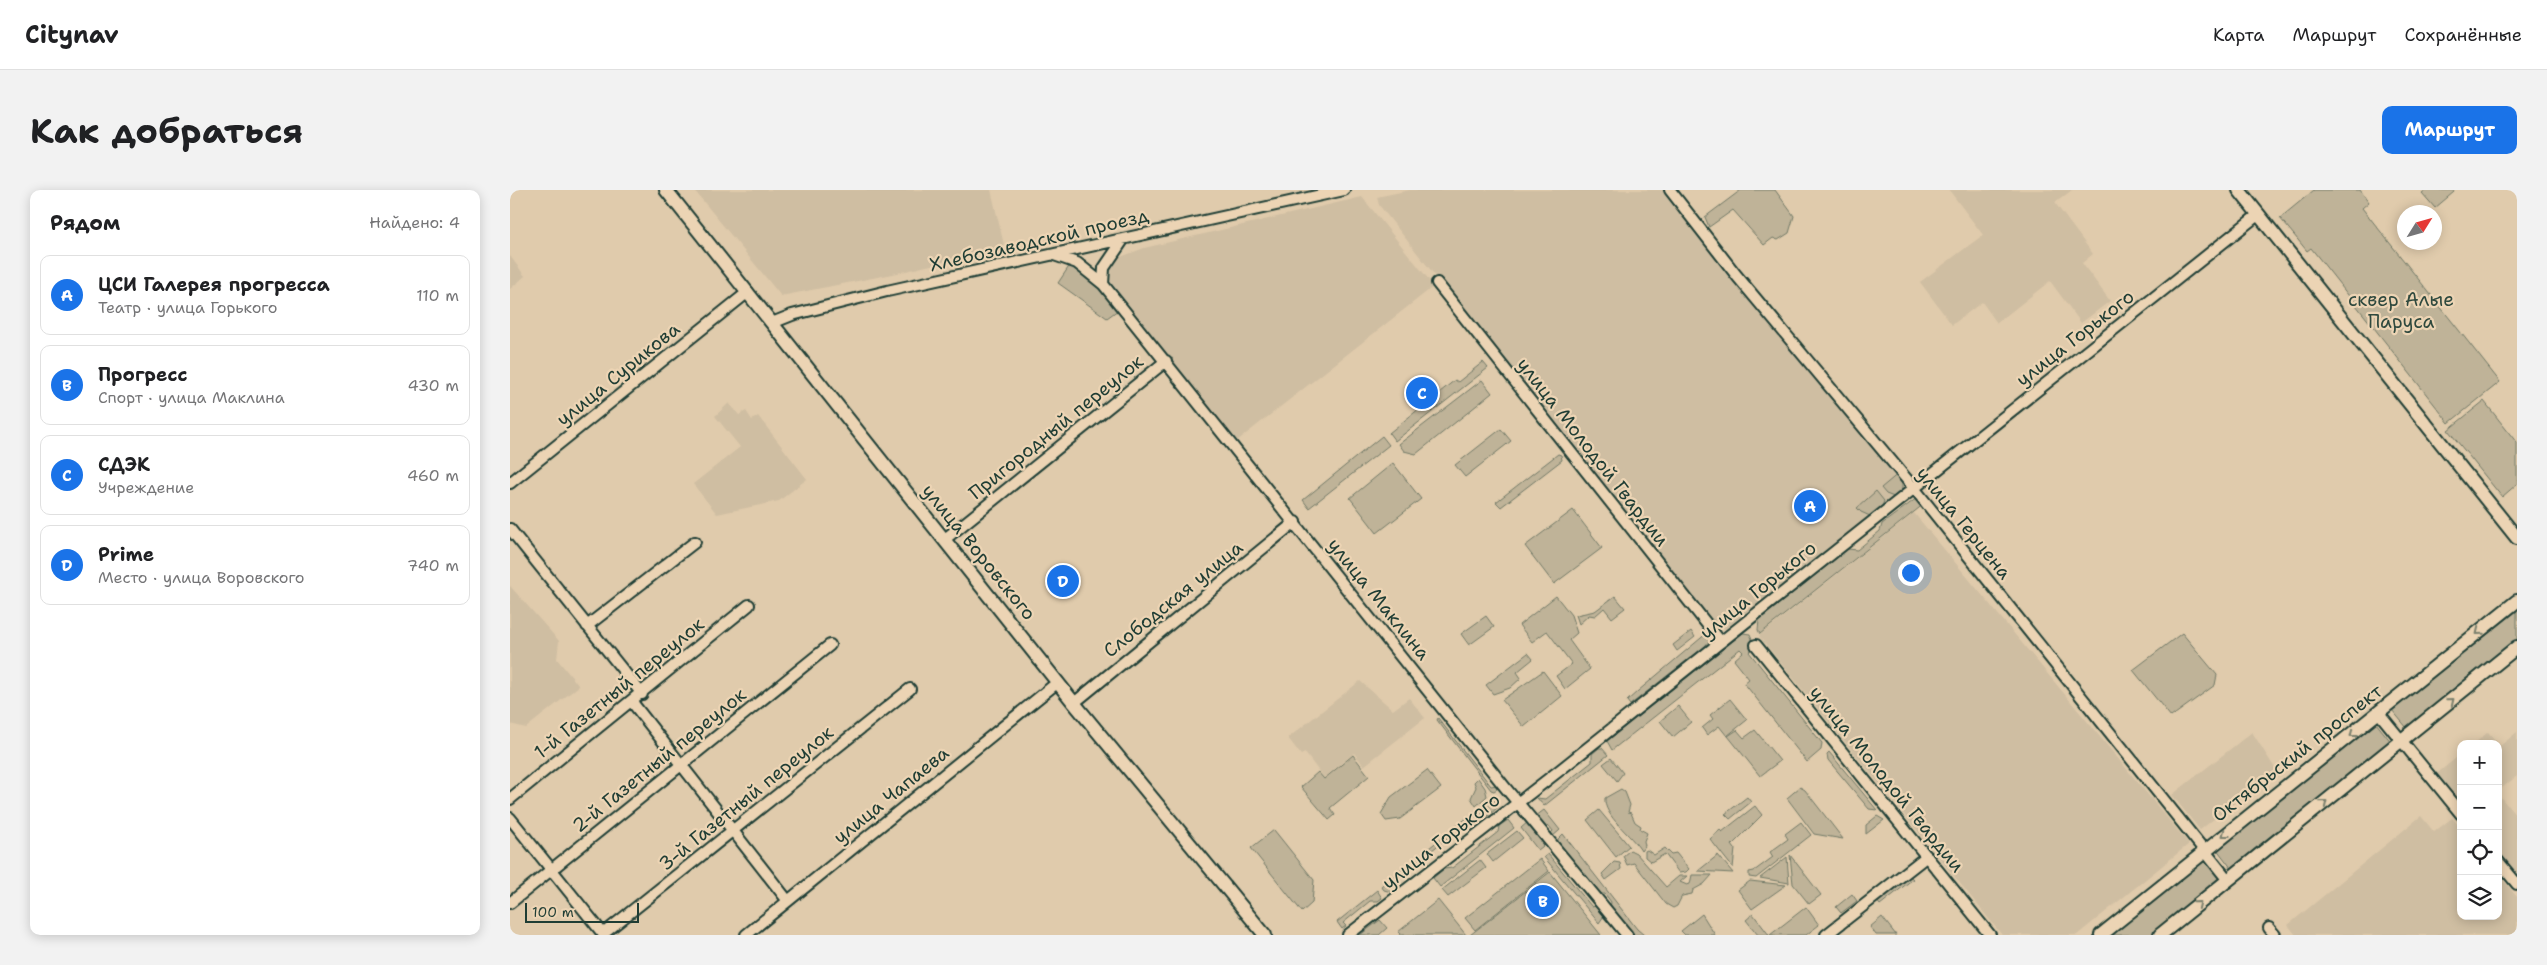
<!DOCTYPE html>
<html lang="ru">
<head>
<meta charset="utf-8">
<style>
  :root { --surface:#fff; --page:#f2f2f2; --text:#202124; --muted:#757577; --line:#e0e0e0; --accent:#1a73e8 }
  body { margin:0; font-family:"Shantell Sans",sans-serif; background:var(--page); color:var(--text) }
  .controls { position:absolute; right:15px; bottom:15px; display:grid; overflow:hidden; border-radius:10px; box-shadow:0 2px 12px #0003 }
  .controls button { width:45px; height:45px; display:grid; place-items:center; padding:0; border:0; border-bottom:1px solid var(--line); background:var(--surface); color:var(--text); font:25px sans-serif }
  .compass { position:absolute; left:1887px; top:15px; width:45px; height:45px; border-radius:50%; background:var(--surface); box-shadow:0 2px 12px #0003; rotate:53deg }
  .scale { position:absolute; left:15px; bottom:12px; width:114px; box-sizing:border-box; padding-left:5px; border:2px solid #1f3d34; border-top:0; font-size:14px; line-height:18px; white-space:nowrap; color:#1f3d34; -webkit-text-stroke:4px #ecd4b4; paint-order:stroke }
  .you { position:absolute; left:1400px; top:382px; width:18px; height:18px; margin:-12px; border:4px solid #fff; border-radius:50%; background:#1a73e8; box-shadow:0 0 0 8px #1a73e833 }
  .badge { display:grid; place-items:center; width:32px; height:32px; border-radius:50%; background:var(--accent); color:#fff; font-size:16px; font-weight:700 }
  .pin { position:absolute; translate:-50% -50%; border:2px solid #fff; box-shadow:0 1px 5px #0006 }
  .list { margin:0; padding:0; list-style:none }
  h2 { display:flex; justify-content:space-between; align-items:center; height:65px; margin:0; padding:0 20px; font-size:21px }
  h2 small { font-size:16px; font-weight:400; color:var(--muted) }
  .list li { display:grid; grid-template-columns:32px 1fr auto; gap:15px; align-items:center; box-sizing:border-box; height:80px; margin:0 10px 10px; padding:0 10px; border:1px solid var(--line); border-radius:10px }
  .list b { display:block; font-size:19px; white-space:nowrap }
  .list p { margin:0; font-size:16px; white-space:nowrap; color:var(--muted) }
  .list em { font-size:16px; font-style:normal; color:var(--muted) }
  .icon { flex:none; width:28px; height:28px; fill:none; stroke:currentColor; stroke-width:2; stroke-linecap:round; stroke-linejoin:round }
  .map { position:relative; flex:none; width:2007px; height:745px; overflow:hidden; border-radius:10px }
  header { display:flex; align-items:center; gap:30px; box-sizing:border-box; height:70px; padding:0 25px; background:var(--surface); border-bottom:1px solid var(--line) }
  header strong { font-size:24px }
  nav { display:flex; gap:28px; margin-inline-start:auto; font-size:18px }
  .intro { display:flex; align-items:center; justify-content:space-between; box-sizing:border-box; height:120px; padding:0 30px }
  h1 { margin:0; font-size:35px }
  .button { padding:12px 22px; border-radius:10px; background:var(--accent); color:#fff; font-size:18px; font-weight:700 }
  main { display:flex; gap:30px; padding:0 30px }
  aside { flex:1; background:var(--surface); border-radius:10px; box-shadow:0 2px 12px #0003 }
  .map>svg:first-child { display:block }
  .built { fill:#cfbea2 }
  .green { fill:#bfb398; stroke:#6f7866 }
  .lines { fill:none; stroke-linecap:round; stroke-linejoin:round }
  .minor-casing { stroke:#1f3d34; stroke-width:14 }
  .major-casing { stroke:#1f3d34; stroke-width:16 }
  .minor { stroke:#ecd4b4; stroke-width:10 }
  .major { stroke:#ecd4b4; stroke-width:12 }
  .oneway { stroke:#7b816e }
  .labels { text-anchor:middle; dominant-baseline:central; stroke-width:4.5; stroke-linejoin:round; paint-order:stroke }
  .street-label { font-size:19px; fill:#1f3d34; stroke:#ecd4b4 }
  .park-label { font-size:19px; fill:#2f493e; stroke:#ecd4b4 }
</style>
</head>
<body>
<header>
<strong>Citynav</strong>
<nav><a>Карта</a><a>Маршрут</a><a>Сохранённые</a></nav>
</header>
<div class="intro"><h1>Как добраться</h1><a class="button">Маршрут</a></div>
<main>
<aside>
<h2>Рядом<small>Найдено: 4</small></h2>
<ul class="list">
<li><span class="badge">A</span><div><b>ЦСИ Галерея прогресса</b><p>Театр · улица Горького</p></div><em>110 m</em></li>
<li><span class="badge">B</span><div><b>Прогресс</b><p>Спорт · улица Маклина</p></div><em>430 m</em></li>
<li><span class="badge">C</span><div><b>СДЭК</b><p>Учреждение</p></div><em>460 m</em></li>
<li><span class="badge">D</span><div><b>Prime</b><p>Место · улица Воровского</p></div><em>740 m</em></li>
</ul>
</aside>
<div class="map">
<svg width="2007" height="745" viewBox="0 0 2007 745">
  <rect width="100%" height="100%" fill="#e0cbac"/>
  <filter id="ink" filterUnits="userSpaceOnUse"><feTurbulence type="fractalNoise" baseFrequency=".02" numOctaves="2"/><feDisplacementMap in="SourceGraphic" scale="10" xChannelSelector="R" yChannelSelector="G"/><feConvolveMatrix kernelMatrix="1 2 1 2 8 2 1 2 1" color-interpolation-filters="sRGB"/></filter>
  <g filter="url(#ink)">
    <!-- built -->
    <path class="built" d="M184,0h297l13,55 -1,3 -110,26 -112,22z
      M900,0h254l65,85 166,200 2,10 -2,10 -163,131 -7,3 -7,-3 -13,-11 -326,-410 -2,-8z
      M1439,0h123l-17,13 38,51 -11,9 28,38 -29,22 -31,-42 -53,42 -15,-21 -30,23 -32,-43 63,-47z
      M852,7l72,89 -197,155 -126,-154 -4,-6 4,-18 7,-5 26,-10z
      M0,66l15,20 -15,13z
      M219,213l10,12 7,-4 6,9 6,-4 49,63 -28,22 -62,13 -24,-30 47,-37 -25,-31z
      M1404,323l275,331 -112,91h-75l-243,-299z
      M0,396l49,55 -2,18 22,27 -53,42 -16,-4z
      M850,491l33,29 16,-12 16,20 -61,48 -10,-13 -30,25 -19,-25 -4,2 -13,-17z
      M1742,542l24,38 -76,60 -28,-35z
      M1978,542l12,14 17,-14v44l-19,15v-47h-24z
      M1951,564v55l-27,-33z
      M1988,604l19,23v60l-19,-23z
      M1911,626l13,16 18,-14 9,10v88h37v-42l19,23v36l-2,2h-219l-8,-10z"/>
    <!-- green -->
    <path class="green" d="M1231,0h34l19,26 -5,17 -11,7 -5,-2 -9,7 -31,-35 -24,17 -4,-10z
      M1804,0h46l9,12 -7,6 138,174 -51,41 -138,-175 -4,3 -27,-33z
      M1916,0h27l1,2 -19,16 -13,-15z
      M560,75l19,13 29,32 -11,8 -49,-35z
      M973,172l5,6 -93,73 -6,-8 66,-53 3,2z
      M972,190l10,13 -76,61 -12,-3 -5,-7z
      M1974,211l33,42v41l-15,13 -54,-67z
      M991,239l10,12 -46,36 -10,-12z
      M872,246l7,9 -80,63 -6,-8z
      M1048,264l3,1 1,5 -61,47 -5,-5z
      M883,273l28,36 -44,34 -27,-35z
      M1389,283l3,7v9l-8,8 -8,-3 -5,-6z
      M1366,301l8,10 -3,8 -11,7 -9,-4 -4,-4z
      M1407,308l7,6 -164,130 -2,-4 1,-10 89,-71 9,1 23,-19 2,-7z
      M1063,320l29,38 -48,36 -29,-38z
      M1046,406l15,19 6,18 -8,7 21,29 -25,20 -9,-13 16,-12 -25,-33 -15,11 -13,-17z
      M1105,406l10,12 -13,10 -8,-10 -9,8 -6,-1 -10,9 -3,-9 19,-4z
      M2007,421v29l-110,88 -15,-18z
      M976,426l8,11 -25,18 -8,-11z
      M1181,441l4,6 -18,14 -4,-6z
      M1197,443l3,7 -5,6 -75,59 -3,-4 11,-10z
      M1233,443l7,1 5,12 -6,6 73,91 -1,7 -14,12 -63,-79 5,-4 -15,-19 9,-8 -3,-3 -128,101 -5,-9z
      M1672,443l35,42 -2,10 -44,32 -38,-47z
      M1018,463l5,6 -16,13 4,6 -11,10 -17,6 -7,-9z
      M1033,481l19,25 -38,31 -22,-27z
      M1220,509l17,21 -20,16 -8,-10 -12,9 -5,-7 11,-9 -3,-4z
      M1168,516l13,16 -18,15 -13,-16z
      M928,528l53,68 6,-1 3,2 -6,4 -3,-1 -54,-70z
      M1866,533l16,20 -160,126 -16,-21z
      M1227,540l7,8 11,-8 25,31 -20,15 -32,-40z
      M1089,558h3l6,7 -64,51 -7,-8 8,1 47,-37v-8z
      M1319,562l48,58 -8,-1 -41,-49 -1,-6z
      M843,565l16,21 -39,32 5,7 -6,5 -28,-33 17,-15 6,7z
      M1101,568l12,15 -6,8 -14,-17z
      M917,580l14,18 -41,31 -14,2 -5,-7 10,-17z
      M968,588l7,10 2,8 -11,10 -5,-8 5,-11 -2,-5z
      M1290,597l5,3 38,49 -29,-5 -27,-36z
      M1111,599l4,3 5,13 -2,7 3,1 4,9 6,4 -1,3 7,4 -3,8 1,5 -4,5c-9,-16 -38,-35 -36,-53z
      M1237,607l4,5 -21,17 -5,-5z
      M982,608l7,8 -14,13 -10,-3 -82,65 1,8 -3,3 -7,-2 -3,-4z
      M1245,616l7,9 -30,30 3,4 -2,19 -23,-29 10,-9 2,2z
      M1034,620l16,20 -8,7 -2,-3 3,-3 -4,-5 -3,3 -10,-13z
      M1089,620l30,36 -13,11 -29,-37z
      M1367,626l7,4 -18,14v-9z
      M998,630l6,8 -74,59 -7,-9 11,-9 8,-1 46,-36 1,-6z
      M1019,631l18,22 -9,7 -17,-22z
      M1291,632l10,13 -55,43 -7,-1v-5l5,-1 19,-14 -3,-5 18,-13 -3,-5z
      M764,640l40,50 -2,23 -10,9 -51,-64z
      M1007,641l6,7 -30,24 -6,-8z
      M1053,644l74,95 7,6h-11l-23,-27 1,-6 -6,-8h-6l-41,-50v-5z
      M1155,658l6,6 5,-1 13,16 -3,3 -7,1 -14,-19 -14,8 -6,-5v-6l2,-1 7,5z
      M1120,660l6,3 30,34 13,-11h8l-7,6 7,3 3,-1 2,-9h20l-8,9 -11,6 -1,4 -10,2 -5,10 -4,2 -7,-4 -32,-41 -7,2 -4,-9z
      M1038,664l44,53 7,-2 7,8 -7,10 -55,-66z
      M1208,665l15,18 -35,-2z
      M1280,665l31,40 -12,9 -16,-20z
      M1277,667l2,26 -29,-5z
      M1693,668l17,21 -69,56h-42z
      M1030,669l9,12 -74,59 -10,-12z
      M970,670l6,8 -38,29 -6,-7z
      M1104,672l6,1 1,6 -15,11 -4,-6z
      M1040,682l51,63h-131z
      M1399,685l4,4 -33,26 -3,-4z
      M1240,691l36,4 -34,24 -14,-19z
      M867,700l5,8 -4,3h-8l-27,22 3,3 -4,3 -5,-7z
      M1342,704l5,7 -16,12 -5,-6z
      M928,710l28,35h-65l-3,-3z
      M1296,717l13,18 -13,10h-36z
      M1192,724l13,21h-30l-4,-4z
      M1243,724l16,21h-11l-12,-15z
      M1372,727l14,18h-20l-6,-8z
      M870,730l7,8 -8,7h-19z"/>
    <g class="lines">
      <defs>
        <path id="minor" d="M1160,0l67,86 177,212 314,392
          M544,65l23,8 26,21 401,502 123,149
          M927,93l284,359
          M593,94l1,-16 19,-28
          M262,133l20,-8 95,-24 457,-101
          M0,293l238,-191
          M0,339l132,165
          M435,349l221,-178
          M77,436l108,-84
          M1246,455l234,290
          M122,512l156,199
          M564,513l221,-181
          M1869,523l82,101
          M0,609l239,-194
          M0,628l94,117
          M1988,671l19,23
          M0,713l320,-258
          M1759,738l6,7
          M93,744l307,-245
          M236,745l312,-253
          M838,745l212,-165 699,-556
          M1316,745l101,-79"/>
        <path id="major" d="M156,0l408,513 191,232
          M1729,0l278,348
          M1591,745l416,-334
          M1650,745l357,-288"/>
      </defs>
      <!-- minor casing -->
      <use href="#minor" class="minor-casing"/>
      <!-- major casing -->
      <use href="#major" class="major-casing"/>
      <!-- minor -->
      <use href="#minor" class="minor"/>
      <!-- major -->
      <use href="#major" class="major"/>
    </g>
    <!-- one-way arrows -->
    <defs><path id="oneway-chevron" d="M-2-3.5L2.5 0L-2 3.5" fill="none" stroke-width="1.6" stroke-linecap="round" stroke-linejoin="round" transform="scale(1.25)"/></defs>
    <g class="oneway">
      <use href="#oneway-chevron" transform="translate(1969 442) rotate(141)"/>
      <use href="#oneway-chevron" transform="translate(1941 511) rotate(-39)"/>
      <use href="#oneway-chevron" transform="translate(1843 544) rotate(142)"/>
      <use href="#oneway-chevron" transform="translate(1814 613) rotate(-39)"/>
      <use href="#oneway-chevron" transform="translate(1715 644) rotate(142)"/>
      <use href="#oneway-chevron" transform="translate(1688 714) rotate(-39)"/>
    </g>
  </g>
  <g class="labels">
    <!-- street labels -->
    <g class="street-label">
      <text transform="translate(529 50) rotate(-13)">Хлебозаводской проезд</text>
      <text transform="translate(1565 148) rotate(-38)">улица Горького</text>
      <text transform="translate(108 184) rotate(-39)">улица Сурикова</text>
      <text transform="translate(546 237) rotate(-39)">Пригородный переулок</text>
      <text transform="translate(1083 262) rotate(52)">улица Молодой Гвардии</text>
      <text transform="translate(1454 333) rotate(51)">улица Герцена</text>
      <text transform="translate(469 362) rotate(51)">улица Воровского</text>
      <text transform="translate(1248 400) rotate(-39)">улица Горького</text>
      <text transform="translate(663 409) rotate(-39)">Слободская улица</text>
      <text transform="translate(869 409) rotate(51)">улица Маклина</text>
      <text transform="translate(109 498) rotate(-39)">1-й Газетный переулок</text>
      <text transform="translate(1787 563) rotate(-38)">Октябрьский проспект</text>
      <text transform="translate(149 570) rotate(-39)">2-й Газетный переулок</text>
      <text transform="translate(1377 589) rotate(51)">улица Молодой Гвардии</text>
      <text transform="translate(381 605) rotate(-39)">улица Чапаева</text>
      <text transform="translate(236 608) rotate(-39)">3-й Газетный переулок</text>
      <text transform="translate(931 651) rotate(-38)">улица Горького</text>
    </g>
    <!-- park labels -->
    <g class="park-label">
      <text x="1891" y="109">сквер Алые<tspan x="1891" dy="22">Паруса</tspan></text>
    </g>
  </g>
</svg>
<div class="controls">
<button>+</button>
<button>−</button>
<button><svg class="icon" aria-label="locate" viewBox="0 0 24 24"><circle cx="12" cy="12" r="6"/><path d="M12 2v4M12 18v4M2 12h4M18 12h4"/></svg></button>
<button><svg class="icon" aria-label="layers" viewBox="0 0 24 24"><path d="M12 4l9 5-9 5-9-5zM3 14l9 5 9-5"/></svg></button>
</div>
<svg class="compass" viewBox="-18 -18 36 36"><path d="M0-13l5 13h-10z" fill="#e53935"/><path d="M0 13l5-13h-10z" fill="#757577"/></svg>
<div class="scale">100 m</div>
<div class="you"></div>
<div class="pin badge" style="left:1300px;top:316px">A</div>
<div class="pin badge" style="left:1033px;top:711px">B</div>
<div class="pin badge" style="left:912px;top:203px">C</div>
<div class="pin badge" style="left:553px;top:391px">D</div>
</div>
</main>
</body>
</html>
